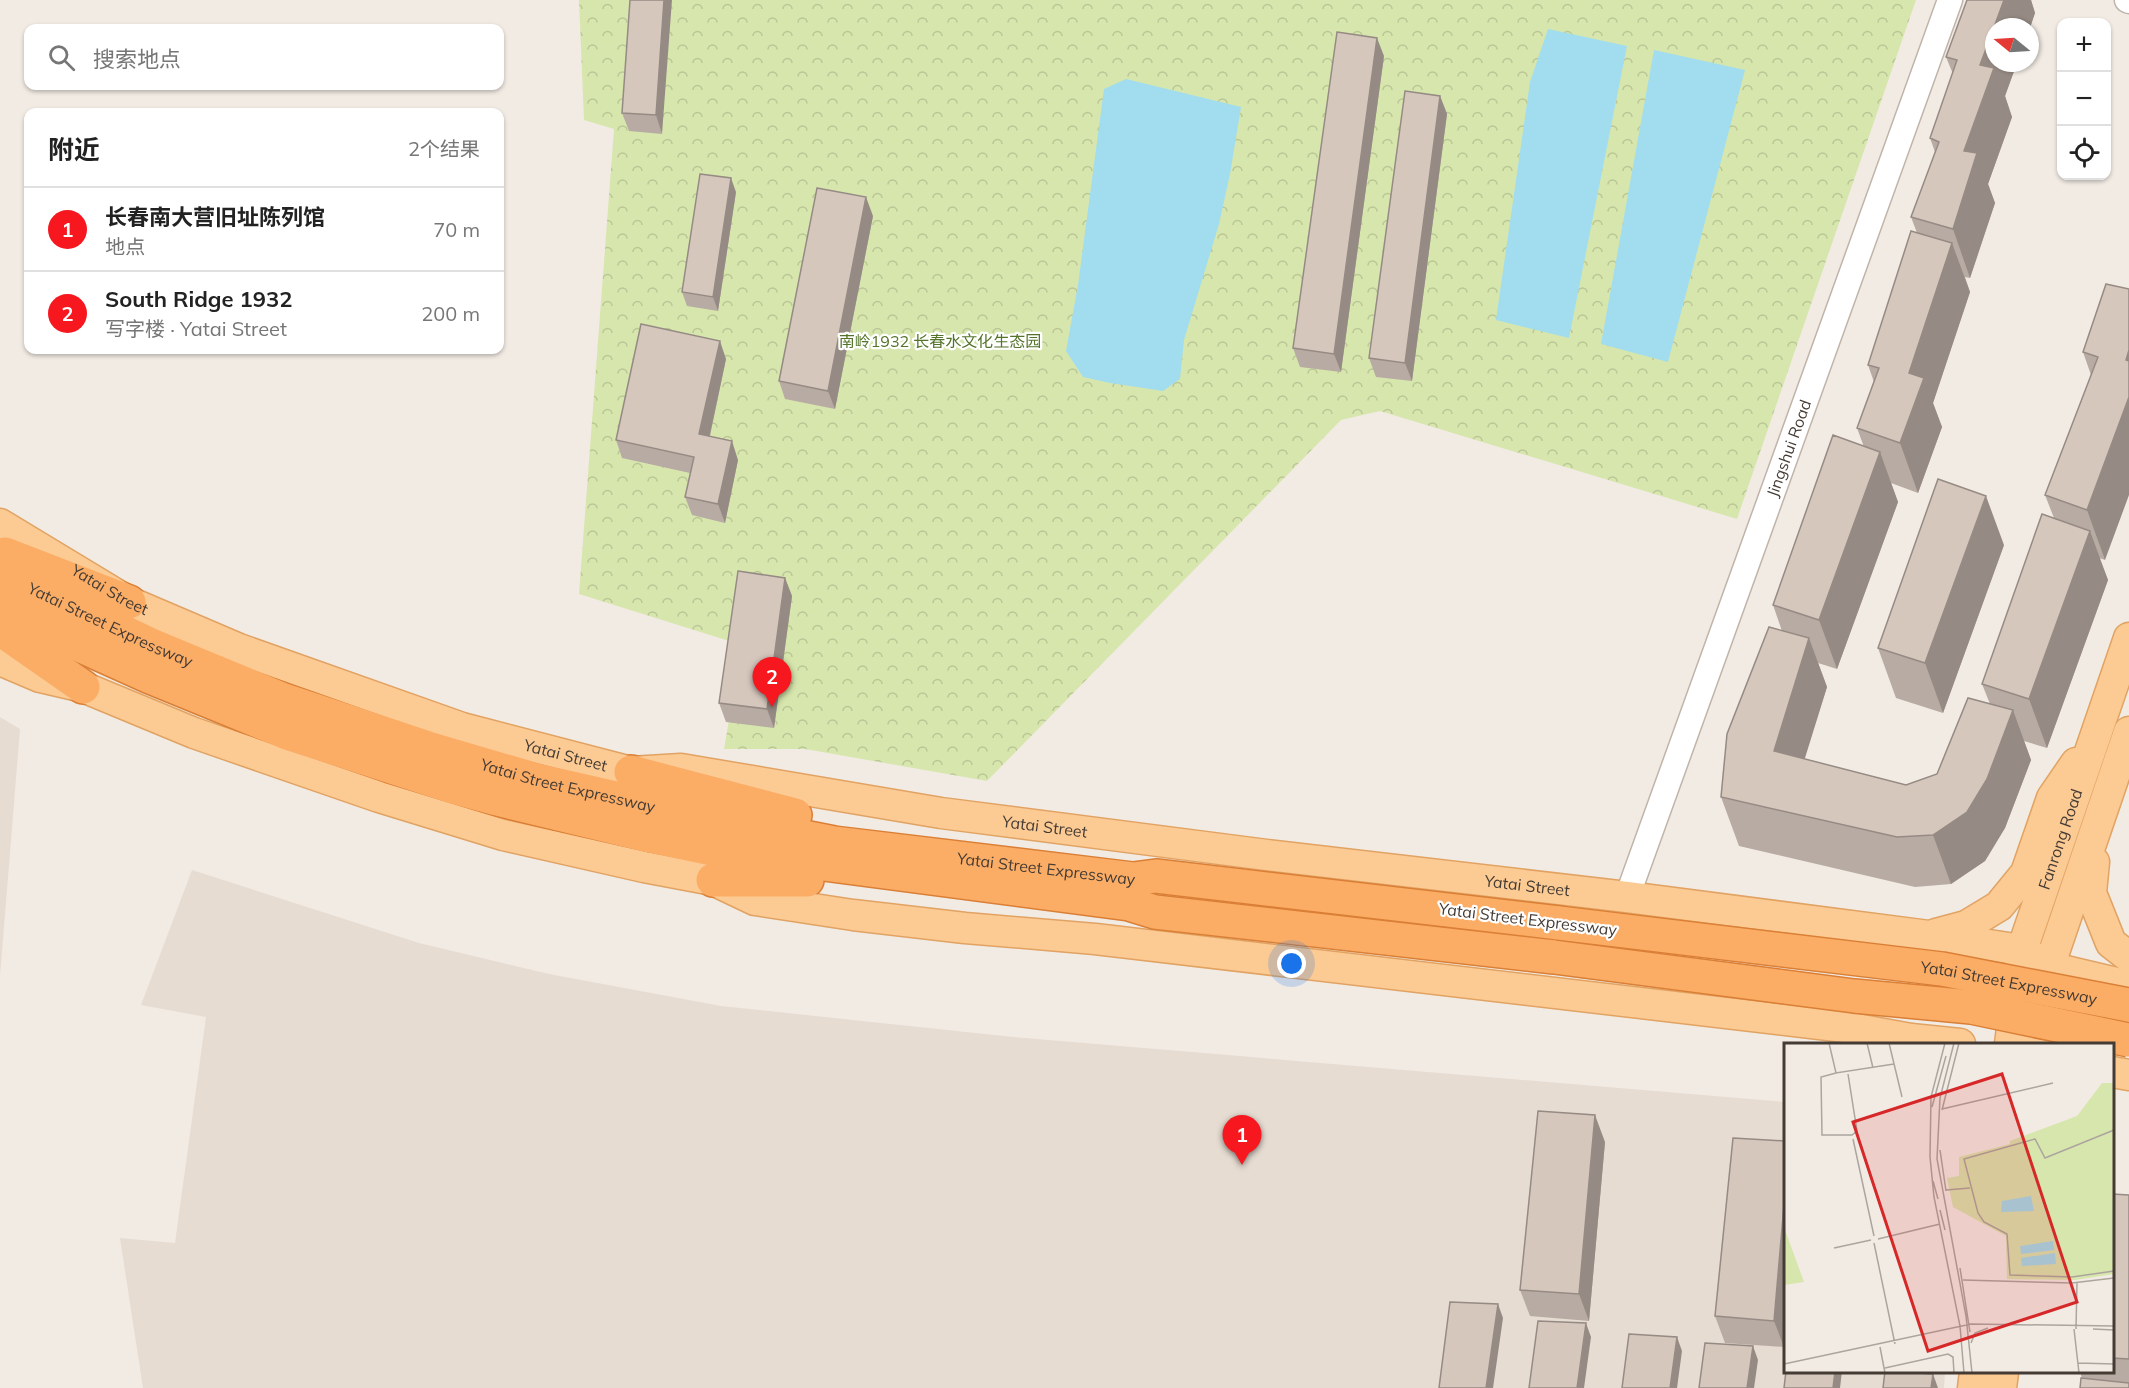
<!DOCTYPE html>
<html lang="zh">
<head>
<meta charset="utf-8">
<style>
  :root { --surface:#fff; --page:#f2f2f2; --text:#222; --muted:#767676; --line:#e0e0e0; --accent:#f6171f }
  body { margin:0; font-family:Mulish,"Noto Sans SC",sans-serif; background:var(--page); color:var(--text) }
  .controls { position:absolute; right:18px; top:18px; display:grid; overflow:hidden; border-radius:12px; box-shadow:0 2px 4px #0004 }
  .controls button { width:54px; height:54px; display:grid; place-items:center; padding:0; border:0; border-bottom:2px solid var(--line); background:var(--surface); color:var(--text); font:30px sans-serif }
  .compass { position:absolute; left:1985px; top:18px; width:54px; height:54px; border-radius:50%; background:var(--surface); box-shadow:0 2px 4px #0004; rotate:288deg }
  .you { position:absolute; left:1292px; top:964px; width:21px; height:21px; margin:-15px; border:4px solid #fff; border-radius:50%; background:#1a73e8; box-shadow:0 0 0 9px #1a73e833 }
  .badge { display:grid; place-items:center; width:39px; height:39px; border-radius:50%; background:var(--accent); color:#fff; font-size:20px; font-weight:700 }
  .pin { position:absolute; translate:-50% -50px; filter:drop-shadow(0 2px 3px #0008) }
  .pin::after { content:''; position:absolute; top:32px; width:21px; height:18px; background:inherit; clip-path:polygon(0 0,100% 0,50% 100%) }
  .list { margin:0; padding:0; list-style:none }
  h2 { display:flex; justify-content:space-between; align-items:center; height:78px; margin:0; padding:0 24px; font-size:26px }
  h2 small { font-size:20px; font-weight:400; color:var(--muted) }
  .list li { display:grid; grid-template-columns:39px 1fr auto; gap:18px; align-items:center; box-sizing:border-box; height:84px; padding:0 24px; border-top:2px solid var(--line) }
  .list b { display:block; font-size:22px; white-space:nowrap }
  .list p { margin:0; font-size:20px; white-space:nowrap; color:var(--muted) }
  .list em { font-size:20px; font-style:normal; color:var(--muted) }
  .icon { flex:none; width:33px; height:33px; fill:none; stroke:currentColor; stroke-width:2; stroke-linecap:round; stroke-linejoin:round }
  .map { position:relative; flex:none; width:2129px; height:1388px; overflow:hidden }
  .search { position:absolute; background:var(--surface); box-shadow:0 2px 4px #0004; left:24px; top:24px; width:480px; height:66px; display:flex; align-items:center; gap:15px; box-sizing:border-box; padding:0 21px; border-radius:12px; color:var(--muted); font-size:22px }
  .panel { position:absolute; background:var(--surface); box-shadow:0 2px 4px #0004; left:24px; top:108px; width:480px; height:246px; border-radius:12px }
  .map>svg:first-child { display:block }
  .residential { fill:#e6dcd2 }
  .forest { fill:url(#forest-crowns) }
  .water { fill:#a1ddee }
  .lines { fill:none; stroke-linecap:round; stroke-linejoin:round }
  .minor-casing { stroke:#c0b4aa; stroke-width:27 }
  .major-casing { stroke:#e1a363; stroke-width:33 }
  .highway-casing { stroke:#da7f36; stroke-width:36 }
  .minor { stroke:#fff; stroke-width:24 }
  .major { stroke:#fcca93; stroke-width:30 }
  .highway { stroke:#fbad66; stroke-width:33 }
  .highway-bridge-casing { stroke:#da7f36; stroke-width:36; stroke-linecap:butt }
  .highway-bridge { stroke:#fbad66; stroke-width:33 }
  .wall { fill:#b8aba3 }
  .shaded-wall { fill:#968b84 }
  .building { fill:#d6c7bd; stroke:#968b84; stroke-width:1.5 }
  .labels { text-anchor:middle; dominant-baseline:central; stroke-width:4.5; stroke-linejoin:round; paint-order:stroke }
  .park-label { font-size:16px; fill:#547429; stroke:#fff }
  .street-label { font-size:16px; fill:#443b34; stroke:#fff }
  .inset-road { fill:none; stroke:#aca59e; stroke-width:1.5 }
  .view { fill:#d62828; fill-opacity:0.15; stroke:#d62828; stroke-width:3 }
  .inset-edge { fill:none; stroke:#443b34; stroke-width:3 }
</style>
</head>
<body>
<div class="map">
<svg width="2129" height="1388" viewBox="0 0 2129 1388">
  <defs>
    <pattern id="forest-crowns" width="20" height="18" patternUnits="userSpaceOnUse" patternTransform="scale(1.5)"><rect width="20" height="18" fill="#d7e6ad"/><path d="M2 6a3 3 0 1 1 6 0M12 15a3 3 0 1 1 6 0" fill="none" stroke="#bac695"/></pattern>
  </defs>
  <rect width="100%" height="100%" fill="#f2ebe4"/>
  <!-- residential -->
  <path class="residential" d="M0,717l20,12 -20,247z
    M192,870l227,73 130,31 172,32 292,31 772,65 1,270h159l-1,16h-1801l-23,-150 55,5 31,-226 -65,-12z"/>
  <!-- forest -->
  <path class="forest" d="M579,0h1337l-179,519 -357,-108 -39,9 -354,361 -182,-32h-81l18,-104 -163,-51 35,-465 -30,-9z"/>
  <!-- water -->
  <path class="water" d="M1548,29l79,17 -58,292 -73,-18 34,-238z
    M1654,50l91,20 -77,292 -67,-18z
    M1126,79l115,28 -11,67 -11,50 -35,116 -4,39 -17,12 -53,-8 -27,-6 -17,-26 12,-66 26,-196z"/>
  <g class="lines">
    <defs>
      <g id="minor">
        <path d="M2127,0l2,1"/>
        <path id="s1" d="M1627,897l323,-897"/>
      </g>
      <g id="major">
        <path id="s2" d="M0,524l129,78 110,47 223,79 169,44 50,-3 260,44 326,42 360,42 302,39 93,14 27,17 80,19"/>
        <path d="M0,660l40,17 43,10 111,46 185,64 124,38 141,32 69,13 42,20 98,15 112,13 130,11 750,88 66,12 49,5"/>
        <path d="M2094,862l-3,31 20,50 18,14"/>
        <path d="M1936,934l30,-8 33,-20 27,-33 26,-75 24,-35"/>
        <path id="s3" d="M2010,1044l12,-94 107,-312"/>
        <path d="M2037,1044l12,-77 80,-235"/>
        <path d="M2112,1072l17,3"/>
        <path d="M1973,1388l2,-16"/>
        <path d="M2001,1388l2,-16"/>
      </g>
      <g id="highway">
        <path d="M5,554l124,48"/>
        <path id="s4" d="M0,573l151,72 133,55 144,48 109,32 132,30 165,33 299,36 23,-3 403,47"/>
        <path d="M0,606l55,28 93,42 139,57 166,54 44,12 144,35 76,16 412,54 26,8 399,45"/>
        <path d="M0,629l83,58"/>
        <path d="M631,772l164,43"/>
        <path d="M713,880h94"/>
      </g>
    </defs>
    <!-- minor casing -->
    <use href="#minor" class="minor-casing"/>
    <!-- major casing -->
    <use href="#major" class="major-casing"/>
    <!-- highway casing -->
    <use href="#highway" class="highway-casing"/>
    <!-- minor -->
    <use href="#minor" class="minor"/>
    <!-- major -->
    <use href="#major" class="major"/>
    <!-- highway -->
    <use href="#highway" class="highway"/>
    <defs>
      <g id="highway-bridge">
        <path id="s5" d="M1559,923l383,46 187,36"/>
        <path d="M1554,957l300,39 117,11 158,33"/>
      </g>
    </defs>
    <!-- highway-bridge casing -->
    <use href="#highway-bridge" class="highway-bridge-casing"/>
    <!-- highway-bridge -->
    <use href="#highway-bridge" class="highway-bridge"/>
  </g>
  <!-- wall -->
  <path class="wall" d="M630,0l32,134 -33,-3 -7,-18z
    M1967,0h64l4,13 -30,83 7,21 -24,67 7,19 -25,75 -5,-1 5,15 -37,111 9,24 -24,66 -27,-10 7,19 -61,167 -19,-6 9,24 -23,72 102,26 31,-11 53,-70 -8,-20 72,-166 -9,-23 46,-120 -8,-23 23,-68 -1,276 -6,-2 9,22 -61,168 -23,-7 7,19 -26,68 -20,33 -34,23 -36,3 -176,-41 -18,-49 61,-166 -9,-26 91,-158 -7,-19 17,-46 -6,-17 49,-132 -6,-16 24,-65 -5,-14 23,-64 -7,-17z
    M1384,56l-43,316 -41,-5 -7,-19z
    M1440,96l7,18 -35,267 -36,-4 -7,-19z
    M736,192l-18,119 -31,-5 -5,-14z
    M873,216l-38,193 -50,-10 -6,-18z
    M726,359l-16,77 28,24 -13,63 -33,-8 -7,-18 5,-24 -68,-15 -6,-18z
    M2004,545l-61,168 -47,-15 -18,-50z
    M785,578l7,18 -18,132 -48,-6 -7,-19z
    M1733,1138l51,209 -59,-4 -10,-27z
    M1605,1142l-16,179 -59,-5 -10,-26z
    M2112,1194l17,1v193l-47,-9 -2,-8h32z"/>
  <!-- shaded-wall -->
  <path class="shaded-wall" d="M664,0h8l-10,134 -6,-19z
    M2004,0h27l4,13 -5,15v-1h-36z
    M1994,28v35h23l-12,33 7,21 -24,67 7,19 -25,75 -17,-49 11,-78 16,-86z
    M1377,38l7,18 -43,316 -7,-18z
    M1440,96l7,18 -35,267 -7,-18z
    M731,178l5,14 -18,119 -5,-14z
    M866,197l7,19 -38,193 -7,-18z
    M1952,243l18,49 -37,111 9,24 -24,66 -18,-50 9,-70z
    M720,341l6,18 -20,94 -7,-19z
    M2129,350v19l-3,-9z
    M2129,397v98l-24,65 -18,-50z
    M732,441l6,19 -13,63 -7,-19z
    M1880,452l18,50 -61,167 -18,-49z
    M1986,496l18,49 -61,168 -18,-50z
    M2090,531l18,49 -61,168 -18,-49z
    M785,578l7,18 -18,132 -7,-19z
    M1809,638l18,49 -35,113 -18,-49z
    M2013,710l18,50 -26,68 -20,33 -34,23 -18,-49z
    M1595,1115l10,27 -16,179 -10,-27z
    M1785,1193v137l-1,17 -10,-26z
    M1498,1304l5,14 -10,70h-7z
    M1586,1323l5,14 -7,51h-7z
    M1677,1337l5,14 -5,37h-7z
    M1753,1346l5,14 -4,28h-7z
    M1835,1371h7l-2,17h-7z
    M1933,1374l5,14h-7z"/>
  <!-- building -->
  <path class="building" d="M630,0h34l-8,115 -34,-2z
    M1967,0h37l-24,65 14,3 -30,83 13,2 -24,76 -42,-12 28,-75 -9,-4 27,-78 -11,-3z
    M1337,32l40,6 -43,316 -41,-6z
    M1405,91l35,5 -35,267 -36,-5z
    M700,174l31,4 -18,119 -31,-5z
    M817,188l49,9 -38,194 -49,-10z
    M1911,231l41,12 -43,130 15,5 -24,65 -43,-15 22,-60 -11,-3z
    M2106,284l23,5v61l-3,10 3,1v36l-42,113 -42,-15 53,-138 -15,-5z
    M641,324l79,17 -21,93 33,7 -14,63 -33,-7 9,-40 -78,-17z
    M1833,435l47,17 -61,168 -46,-15z
    M1938,479l48,17 -61,167 -47,-15z
    M2042,514l48,17 -61,168 -47,-15z
    M738,571l47,7 -18,131 -48,-6z
    M1769,627l40,11 -35,113 132,34 31,-11 31,-76 45,12 -26,69 -20,33 -34,23 -36,2 -176,-40 6,-63z
    M1538,1111l57,4 -16,179 -59,-4z
    M1733,1138l52,3v52l-11,128 -59,-5z
    M2112,1194l17,1v164l-17,-1z
    M1450,1302l48,2 -12,84h-47z
    M1538,1321l48,2 -9,65h-48z
    M1629,1334l48,3 -7,51h-48z
    M1705,1343l48,3 -6,42h-48z
    M1786,1371h49l-2,17h-49z
    M1885,1371l48,3 -2,14h-48z
    M2081,1378l48,5v5h-49z"/>
  <g class="labels">
    <!-- park labels -->
    <g class="park-label">
      <text x="940" y="341">南岭1932 长春水文化生态园</text>
    </g>
    <!-- street labels -->
    <g class="street-label">
      <text stroke="none"><textPath href="#s1" startOffset="477">Jingshui Road</textPath></text>
      <text stroke="none"><textPath href="#s2" startOffset="128">Yatai Street</textPath></text>
      <text stroke="none"><textPath href="#s4" startOffset="122">Yatai Street Expressway</textPath></text>
      <text stroke="none"><textPath href="#s2" startOffset="614">Yatai Street</textPath></text>
      <text stroke="none"><textPath href="#s4" startOffset="608">Yatai Street Expressway</textPath></text>
      <text stroke="none"><textPath href="#s2" startOffset="1100">Yatai Street</textPath></text>
      <text stroke="none"><textPath href="#s3" startOffset="212">Fanrong Road</textPath></text>
      <text stroke="none"><textPath href="#s4" startOffset="1094">Yatai Street Expressway</textPath></text>
      <text stroke="none"><textPath href="#s2" startOffset="1586">Yatai Street</textPath></text>
      <text transform="translate(1528 919) rotate(7)">Yatai Street Expressway</text>
      <text stroke="none"><textPath href="#s5" startOffset="454">Yatai Street Expressway</textPath></text>
    </g>
  </g>
  <!-- overview -->
  <g transform="translate(1784 1043)">
    <rect width="330" height="330" fill="#f2ebe4"/>
    <path d="M318,40h12v191l-39,6 -68,-1 -1,-43 -53,-29 -6,-29 12,-2v-19l51,-13v-3l67,-25zM0,184l20,55 -20,3z" fill="#d7e6ad"/>
    <path d="M247,153l3,15 -33,1 1,-11zM269,198l1,9 -33,4 -1,-8zM271,210l1,11 -34,2 -1,-8z" fill="#a1ddee"/>
    <path class="inset-road" d="M45,0l7,30 58,-9M83,0l6,25M105,0l13,54M161,0l-14,54 -1,60 4,40 26,129 4,47M170,0l-14,55 -3,61 29,157 6,57M52,30l-15,4 1,58h30l5,-4 -9,-57M148,64l14,-51M158,66l111,-26M158,67l17,-67M330,87l-69,28 -10,-19 -71,20 14,54 6,9 23,12 3,41 62,2 42,-6M69,96l21,97M156,107l6,41M149,138l5,18M162,147l24,-2M156,167l5,20M94,196l62,-15M90,200l21,101M50,205l37,-8M176,225l10,64M179,237l109,3 42,-5M290,286l5,44M292,286l1,-46M309,286l21,1M187,300l4,-10 13,-5M96,304l5,26M294,320l36,1M0,321l187,-40 143,2M101,325l63,-14 5,3 1,16"/>
    <path class="view" d="M218,31l75,228 -149,49 -75,-229z"/>
    <rect width="330" height="330" class="inset-edge"/>
  </g>
</svg>
<div class="controls">
<button>+</button>
<button>−</button>
<button><svg class="icon" aria-label="locate" viewBox="0 0 24 24"><circle cx="12" cy="12" r="6"/><path d="M12 2v4M12 18v4M2 12h4M18 12h4"/></svg></button>
</div>
<svg class="compass" viewBox="-18 -18 36 36"><path d="M0-13l5 13h-10z" fill="#e53935"/><path d="M0 13l5-13h-10z" fill="#767676"/></svg>
<div class="you"></div>
<div class="pin badge" style="left:1242px;top:1165px">1</div>
<div class="pin badge" style="left:772px;top:707px">2</div>
<div class="search"><svg class="icon" aria-label="search" viewBox="0 0 24 24"><circle cx="10" cy="10" r="6"/><path d="M15 15l6 6"/></svg>搜索地点</div>
<section class="panel">
<h2>附近<small>2个结果</small></h2>
<ul class="list">
<li><span class="badge">1</span><div><b>长春南大营旧址陈列馆</b><p>地点</p></div><em>70 m</em></li>
<li><span class="badge">2</span><div><b>South Ridge 1932</b><p>写字楼 · Yatai Street</p></div><em>200 m</em></li>
</ul>
</section>
</div>
</body>
</html>
